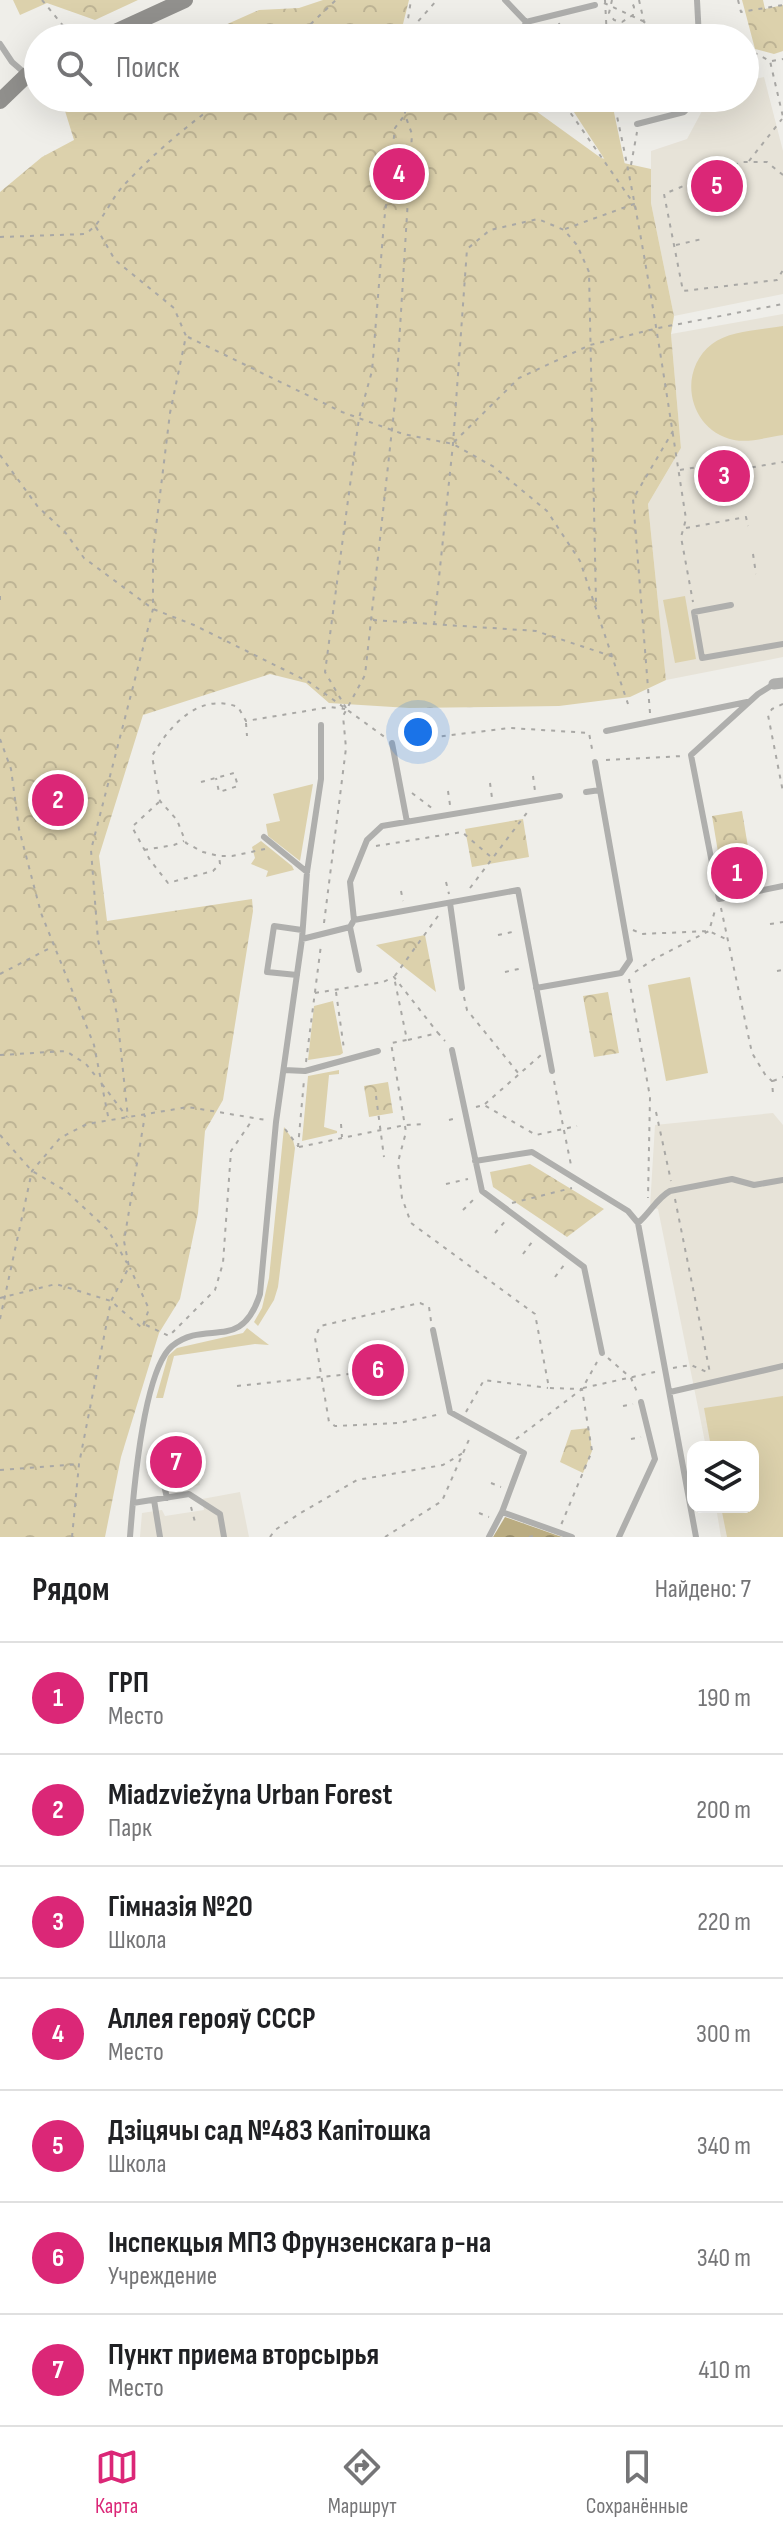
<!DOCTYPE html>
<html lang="ru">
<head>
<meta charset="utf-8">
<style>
  :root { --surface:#fff; --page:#f2f2f2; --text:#202124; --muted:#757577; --line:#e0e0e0; --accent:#db2777 }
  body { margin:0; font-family:"Sofia Sans Condensed",sans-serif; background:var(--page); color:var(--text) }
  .controls { position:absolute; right:24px; bottom:24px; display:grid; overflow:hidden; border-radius:16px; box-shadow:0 8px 32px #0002 }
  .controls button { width:72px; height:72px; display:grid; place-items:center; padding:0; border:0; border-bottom:2px solid var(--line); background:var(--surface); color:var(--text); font:40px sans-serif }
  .you { position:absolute; left:418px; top:732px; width:28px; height:28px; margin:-20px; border:6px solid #fff; border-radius:50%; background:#1a73e8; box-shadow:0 0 0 12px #1a73e833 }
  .badge { display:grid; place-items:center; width:52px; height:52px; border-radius:50%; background:var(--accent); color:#fff; font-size:26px; font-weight:700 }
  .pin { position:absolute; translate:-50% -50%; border:4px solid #fff; box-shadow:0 2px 8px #0006 }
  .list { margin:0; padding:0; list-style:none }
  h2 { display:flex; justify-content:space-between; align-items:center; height:104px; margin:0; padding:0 32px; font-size:34px }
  h2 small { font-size:26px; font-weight:400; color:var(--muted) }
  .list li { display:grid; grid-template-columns:52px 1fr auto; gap:24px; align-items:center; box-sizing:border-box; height:112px; padding:0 32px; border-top:2px solid var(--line) }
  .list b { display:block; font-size:30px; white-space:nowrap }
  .list p { margin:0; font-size:26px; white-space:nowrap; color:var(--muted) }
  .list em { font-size:26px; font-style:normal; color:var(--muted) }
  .icon { flex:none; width:44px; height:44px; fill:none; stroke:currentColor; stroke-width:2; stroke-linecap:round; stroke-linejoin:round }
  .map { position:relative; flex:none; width:783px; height:1537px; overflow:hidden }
  .search { position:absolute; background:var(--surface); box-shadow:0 8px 32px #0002; left:24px; right:24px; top:24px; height:88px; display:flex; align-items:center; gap:20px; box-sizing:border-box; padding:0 28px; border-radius:44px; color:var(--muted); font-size:30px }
  .sheet { height:888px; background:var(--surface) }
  nav { display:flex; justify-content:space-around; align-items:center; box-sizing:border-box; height:112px; border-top:2px solid var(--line); background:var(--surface); font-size:22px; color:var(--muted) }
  nav a { display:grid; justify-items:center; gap:4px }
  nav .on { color:var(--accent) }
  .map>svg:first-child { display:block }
  .built { fill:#e7e3d8 }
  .grass { fill:#dcd1ac }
  .forest { fill:url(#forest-crowns) }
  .park { fill:url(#park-crowns) }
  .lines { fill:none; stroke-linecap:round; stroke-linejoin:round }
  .path { stroke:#a9a8a5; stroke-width:2; stroke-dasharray:4 6; stroke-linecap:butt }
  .lane { stroke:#afafad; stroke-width:6 }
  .street { stroke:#afafad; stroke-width:11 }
  .secondary { stroke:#91908d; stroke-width:16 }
</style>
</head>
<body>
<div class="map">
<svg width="783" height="1537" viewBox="0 0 783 1537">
  <defs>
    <pattern id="forest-crowns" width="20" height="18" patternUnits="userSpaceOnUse" patternTransform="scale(2)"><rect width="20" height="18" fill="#baac81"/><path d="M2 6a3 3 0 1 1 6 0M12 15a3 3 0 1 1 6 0" fill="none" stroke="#988d6b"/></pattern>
    <pattern id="park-crowns" width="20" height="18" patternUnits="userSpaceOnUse" patternTransform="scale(2)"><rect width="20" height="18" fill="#dcd1ac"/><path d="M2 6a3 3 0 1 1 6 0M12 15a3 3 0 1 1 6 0" fill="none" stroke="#beb495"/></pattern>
  </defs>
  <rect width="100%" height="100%" fill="#efeee9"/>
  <!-- built -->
  <path class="built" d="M764,77l19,74v143l-109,22 -23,-113v-52l36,-12 22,-41h36v-17z
    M783,314v343l-117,23 -18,-176 33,-56 -10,-114z
    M773,1113l10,12v412h-62l-5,-30h37v-60h-47l-48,-238 -8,-2 5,-82z
    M192,1446l8,39 -28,6 -9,-38z
    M240,1492l9,45h-109l2,-24 20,-3 3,6 39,-6 -2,-11z"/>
  <!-- grass -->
  <path class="grass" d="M574,98h37l14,67 -20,-5 -35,-54z
    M783,326v109c-15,2 -33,8 -49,5 -45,-9 -58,-68 -22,-96 18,-14 49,-14 71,-18z
    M685,596l11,63 -21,4 -12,-63z
    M313,784l-13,77 -32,-25 -2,-12 14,-3 -7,-27z
    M261,841l31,25 2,4 -28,7 2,-6 -17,-7 4,-6 -3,-11z
    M690,977l18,96 -42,8 -18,-96z
    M333,1001l10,52 -3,2 -32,5 6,-54z
    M339,1070v4l-10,1 -5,52 13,4v2l-35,8 6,-65z
    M284,1127l9,13 2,8 -17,139 -4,13 -16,26 -4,-4 8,-14 7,-30z
    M247,1328l22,17 -14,-1 -81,12 -11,42h-7l12,-42 9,-8 66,-15z
    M783,1396v141h-56l-6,-30h32v-60h-42l-7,-39z"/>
  <!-- forest -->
  <path class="forest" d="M505,1517l57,20h-69z"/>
  <!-- park -->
  <path class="park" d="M13,0h125l-43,20 -48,-17 -27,12z
    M323,0h86l-8,32v6h-205l63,-28 40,-2z
    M742,0h21l2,9 18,-4v46l-9,3 -19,-5z
    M61,98h348l1,3 13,2 26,-2 2,-3h67l83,60 50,11v34l23,113 -3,18 10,114 -33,56 18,176 -36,17 -71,9 -150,2 -80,-5 -23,-20 -36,-9 -127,41 -44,141 8,65 145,-22 1,12 -30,189 -18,31 -7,82 -18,86 -21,34 -38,124 -16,80h-105v-1345l42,-35 32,-17z
    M742,811l8,48 -30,5 -8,-48z
    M523,819l6,38 -57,10 -7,-38z
    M425,935l11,57 -60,-47z
    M608,992l11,61 -25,4 -11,-61z
    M388,1082l5,31 -24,4 -5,-31z
    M530,1164l74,45 -37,28 -74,-50 -3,-15z
    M589,1428l3,23 -9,22 -23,-11 11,-32z"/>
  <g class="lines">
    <!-- path -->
    <path class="path" d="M42,0l27,33
      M605,0l2,38
      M612,0l-3,13 5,7 8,2 11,-7 1,-8 -3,-7
      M639,0l5,22 24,12 21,-2
      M738,0l3,12 42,-7
      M604,3l41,19
      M559,23l3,15
      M302,32l14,6
      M708,33l14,5
      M405,36l32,-36
      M296,38l40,-38
      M405,38l6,-38
      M745,48l25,13 13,56
      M772,61l11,-2
      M538,98l21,10 12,-10
      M613,98c31,139 51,280 73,421l-5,18 12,65
      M565,105l69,99 -69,25
      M749,161l33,-42
      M631,165l6,-33
      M783,175l-16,-13h-25l-78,32 19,97 94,-11 6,-10
      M96,227l19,33 59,48 12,28 -16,77 -17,139v57l-62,241 7,90 19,74 11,104
      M0,237l85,-3c19,-12 24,-33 39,-49 30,-32 65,-61 101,-87
      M676,245l26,-6
      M188,337l154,75 61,22 50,10 41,23 53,44 33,50 48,143
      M454,442l65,-64 71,-33 68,-17 125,-24
      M0,455l38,52 27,25 19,26 69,51 41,16 115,57 77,56
      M742,469l41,-7
      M680,470l59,-10 6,33
      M686,528l60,-11 2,9
      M753,554l3,20
      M0,596v10
      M373,620l163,11 78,26
      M434,625l19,-181 14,-195 23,-19 48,-11 26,11 13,15 12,27 7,331
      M783,704l-11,5 -4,6 15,77
      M346,708l-21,-36 34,-254 13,-47 12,-149 11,-94 9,-12
      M650,713l-17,-214 40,-68
      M246,723l1,13
      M0,739l11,30 8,60 22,84 53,132 15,76
      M402,741l108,-13 79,5 4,21
      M606,760l77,-4
      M533,776l2,15
      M201,782l33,-9 4,13 -19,6 -3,-14
      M490,783l2,15
      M448,791l2,14
      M412,793l21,16
      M159,802l-27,25 18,33 18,23 45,-12 7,-7 -1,-8
      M376,846l86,-14 29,25
      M265,849l-33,7h-13l-16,-4 -17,-9 -9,-23 -17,-19 -8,-45c18,-31 47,-64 86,-49l8,14 84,-14 15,2
      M144,850l30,-5 10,-4
      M446,882l3,12
      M470,888l59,-78
      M401,891l2,10
      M721,908l31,145 14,23 6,5 1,13
      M438,916l-44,61 13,63 -16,3 15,89 -8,30 4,36 9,25 124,91 14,74 33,1 10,62 -31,74
      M324,923l22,-175 -3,-32 22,-41 31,-282 16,-259 -7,-19v-17
      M770,924l13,-2
      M633,930l9,4 67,-3 19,9
      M498,935l19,-4
      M777,971l6,-1
      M505,972l18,-4
      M635,972l19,-13 55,-28 7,-24
      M0,974l52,-27
      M629,979l21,118 -2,101
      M336,992l8,57
      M315,993l68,-11 11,-5 44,56
      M464,997l3,13 52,64
      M408,1040l30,-7 7,8
      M0,1055l66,-4 20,13 12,15
      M306,1062l15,-117
      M554,1081l17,84
      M773,1081l10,-4
      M102,1084l25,33
      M376,1096l8,61
      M485,1104l56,-49
      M476,1107l8,-2 52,30 41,-9
      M656,1112l15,69
      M449,1120l8,-2
      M341,1124l1,13
      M285,1129l13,17
      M0,1135l32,36 34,20 42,39 19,33
      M298,1147l6,-67
      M299,1147l106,-22 20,-1
      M446,1184l22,-5
      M675,1199l35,174
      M512,1203l60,-15
      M463,1210l13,-13
      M495,1233l12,-14
      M523,1254l9,-12
      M555,1277l9,-12
      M0,1298l56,-14 55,17 31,27 7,-19 -19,-41
      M0,1319l32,-148 28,-33 27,-14 101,-17 78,13
      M431,1321l-2,-14 -9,-4 -100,23 -5,12 14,84 6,4 64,-3 42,-9
      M146,1325l23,11 46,-46 8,-27 8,-112 22,-32
      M608,1358l23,20 6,14
      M673,1368l18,-3 18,8
      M237,1386l122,-13
      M583,1388l72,-16
      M623,1406l10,-2
      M466,1412l18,-32 64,8
      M516,1439l66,-50 15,-27
      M631,1439l10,-2
      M0,1470l79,-6
      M491,1483l10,4
      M191,1507l4,15
      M479,1513l10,4
      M72,1537l7,-73 32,-163 18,-34 -5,-26 21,-126
      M270,1537l5,-7 24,-16 58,-34 86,-15 20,-12
      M385,1537l57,-36 29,-66
      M529,1537l8,-2"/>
    <!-- lane -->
    <path class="lane" d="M505,0l21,22 4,16
      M697,0l2,38
      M520,38l6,-16 69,-17
      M0,44l12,18 15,13
      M637,124l47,-12 13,-14
      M731,605l-37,7 8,46 81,-14
      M774,684l-16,10 -67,61 28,144 64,-13
      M606,731l141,-29
      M392,743l15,79
      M586,792l14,-2
      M264,837l43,35
      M450,903l12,85
      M354,920l-4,-38 17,-42 15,-14 178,-30
      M350,927l9,43
      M302,939l48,-12 4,-7 164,-30 34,181
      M297,975l-30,-3 7,-46 28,4
      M536,988l85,-15 9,-13 -35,-198
      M452,1050l30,141 102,76 18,86
      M284,1070l21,1 73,-20
      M475,1161l57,-9 96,59 10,12 58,314
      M638,1223c12,-10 19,-25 32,-32l62,-12 22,6 29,-5
      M433,1330l17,82 74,41 -22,59 70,25
      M670,1392l113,-26
      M161,1472l6,26
      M163,1483l31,-7
      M154,1500l6,37
      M133,1503l56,-9 31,20 4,23
      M130,1537c3,-40 13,-166 42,-191 35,-28 69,8 88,-52l16,-172 26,-183 5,-67 14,-93v-54
      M489,1537l13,-25
      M619,1537l36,-78 -14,-57"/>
    <!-- street -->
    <path class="street" d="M774,684l9,-1"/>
    <!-- secondary -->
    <path class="secondary" d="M102,38l83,-38
      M0,101l27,-26 11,-6"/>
  </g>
</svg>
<div class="controls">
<button><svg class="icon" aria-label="layers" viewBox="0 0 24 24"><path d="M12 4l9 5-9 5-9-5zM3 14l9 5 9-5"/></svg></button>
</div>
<div class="you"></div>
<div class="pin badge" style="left:737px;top:873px">1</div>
<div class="pin badge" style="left:58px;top:800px">2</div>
<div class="pin badge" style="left:724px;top:476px">3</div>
<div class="pin badge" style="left:399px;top:174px">4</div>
<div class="pin badge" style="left:717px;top:186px">5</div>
<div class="pin badge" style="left:378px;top:1370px">6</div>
<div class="pin badge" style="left:176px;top:1462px">7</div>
<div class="search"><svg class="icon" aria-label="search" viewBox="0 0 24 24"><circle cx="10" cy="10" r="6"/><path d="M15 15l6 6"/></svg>Поиск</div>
</div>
<section class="sheet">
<h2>Рядом<small>Найдено: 7</small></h2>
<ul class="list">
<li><span class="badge">1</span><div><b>ГРП</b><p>Место</p></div><em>190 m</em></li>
<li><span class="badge">2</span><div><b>Miadzviežyna Urban Forest</b><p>Парк</p></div><em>200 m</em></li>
<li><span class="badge">3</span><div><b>Гімназія №20</b><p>Школа</p></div><em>220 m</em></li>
<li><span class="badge">4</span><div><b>Аллея герояў СССР</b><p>Место</p></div><em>300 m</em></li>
<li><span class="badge">5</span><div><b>Дзіцячы сад №483 Капітошка</b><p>Школа</p></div><em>340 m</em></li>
<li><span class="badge">6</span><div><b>Інспекцыя МПЗ Фрунзенскага р-на</b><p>Учреждение</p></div><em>340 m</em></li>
<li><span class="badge">7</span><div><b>Пункт приема вторсырья</b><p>Место</p></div><em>410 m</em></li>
</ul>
</section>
<nav>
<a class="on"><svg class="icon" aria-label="map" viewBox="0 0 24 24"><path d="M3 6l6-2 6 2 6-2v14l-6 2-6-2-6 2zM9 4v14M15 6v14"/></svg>Карта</a>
<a><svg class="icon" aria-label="directions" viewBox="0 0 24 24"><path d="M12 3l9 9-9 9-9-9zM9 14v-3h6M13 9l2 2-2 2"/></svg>Маршрут</a>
<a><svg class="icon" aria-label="saved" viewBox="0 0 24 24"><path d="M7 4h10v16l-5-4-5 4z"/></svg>Сохранённые</a>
</nav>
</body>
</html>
